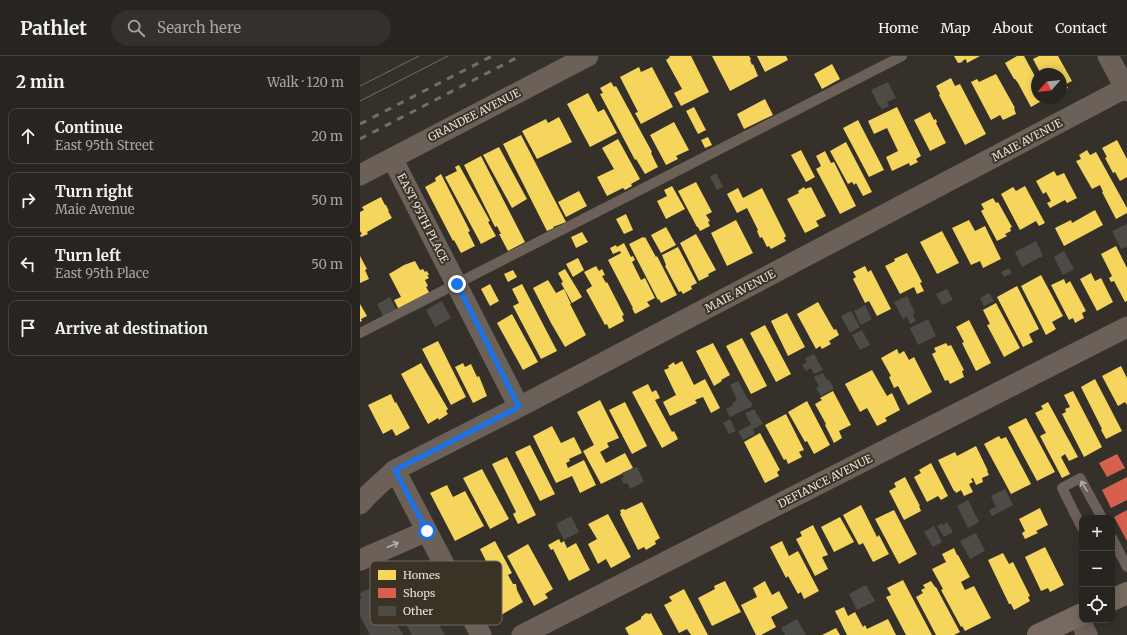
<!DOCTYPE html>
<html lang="en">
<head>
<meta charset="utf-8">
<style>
  :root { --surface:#282520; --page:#34312d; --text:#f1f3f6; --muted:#a5a5a5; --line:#44423e }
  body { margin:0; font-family:Merriweather,serif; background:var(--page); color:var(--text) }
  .controls { position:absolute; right:12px; bottom:12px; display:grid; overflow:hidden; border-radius:8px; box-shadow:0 2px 10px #0003 }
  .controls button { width:36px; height:36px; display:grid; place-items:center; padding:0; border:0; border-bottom:1px solid var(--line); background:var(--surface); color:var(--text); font:20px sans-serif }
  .compass { position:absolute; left:671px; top:12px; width:36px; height:36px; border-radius:50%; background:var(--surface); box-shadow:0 2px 10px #0003; rotate:243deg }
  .stop { position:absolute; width:12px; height:12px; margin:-9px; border:3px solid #1a73e8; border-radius:50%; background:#fff }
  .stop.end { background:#1a73e8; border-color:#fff; box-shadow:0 1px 4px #0008 }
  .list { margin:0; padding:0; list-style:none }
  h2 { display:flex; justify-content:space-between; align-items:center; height:52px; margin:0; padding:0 16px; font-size:17px }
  h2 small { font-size:13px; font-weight:400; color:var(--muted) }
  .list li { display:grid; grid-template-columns:26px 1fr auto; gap:12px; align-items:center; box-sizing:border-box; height:56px; margin:0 8px 8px; padding:0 8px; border:1px solid var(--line); border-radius:8px }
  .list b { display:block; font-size:15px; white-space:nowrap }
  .list p { margin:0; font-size:13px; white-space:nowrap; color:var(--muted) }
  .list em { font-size:13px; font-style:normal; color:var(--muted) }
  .icon { flex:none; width:22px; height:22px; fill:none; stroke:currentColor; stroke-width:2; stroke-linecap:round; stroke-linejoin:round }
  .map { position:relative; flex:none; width:767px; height:579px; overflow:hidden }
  header { display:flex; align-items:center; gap:24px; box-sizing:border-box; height:56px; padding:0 20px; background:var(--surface); border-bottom:1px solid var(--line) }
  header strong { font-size:19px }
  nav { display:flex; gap:22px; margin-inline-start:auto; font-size:14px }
  .search { width:280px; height:36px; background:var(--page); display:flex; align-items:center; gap:10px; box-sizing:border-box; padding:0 14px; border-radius:22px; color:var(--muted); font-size:15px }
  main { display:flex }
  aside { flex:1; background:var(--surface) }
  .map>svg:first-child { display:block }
  .homes { fill:#f6d55c }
  .shops { fill:#d6604d }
  .building { fill:#4d4b45 }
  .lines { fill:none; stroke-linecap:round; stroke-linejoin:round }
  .service { stroke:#6b6159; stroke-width:10 }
  .minor { stroke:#6b6159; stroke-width:21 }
  .secondary { stroke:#776b61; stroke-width:22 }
  .tram { stroke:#756d66; stroke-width:1 }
  .rail { stroke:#756d66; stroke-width:3; stroke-dasharray:7 7; stroke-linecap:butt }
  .oneway { stroke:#b6afa7 }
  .route { stroke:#1a73e8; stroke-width:5 }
  .labels { text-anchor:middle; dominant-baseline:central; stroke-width:4; stroke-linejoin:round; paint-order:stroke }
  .street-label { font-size:11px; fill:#e8e3db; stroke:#3a3225 }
  .key { fill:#3a3225; stroke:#6e675c; stroke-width:1 }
  .key-label { font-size:11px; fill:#e8e3db }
</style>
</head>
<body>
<header>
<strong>Pathlet</strong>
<div class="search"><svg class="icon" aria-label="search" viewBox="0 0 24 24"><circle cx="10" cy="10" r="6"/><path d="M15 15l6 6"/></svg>Search here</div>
<nav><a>Home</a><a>Map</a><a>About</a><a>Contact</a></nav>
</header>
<main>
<aside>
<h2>2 min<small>Walk · 120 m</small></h2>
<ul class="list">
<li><svg class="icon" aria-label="ahead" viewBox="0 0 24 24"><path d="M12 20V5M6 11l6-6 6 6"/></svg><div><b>Continue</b><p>East 95th Street</p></div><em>20 m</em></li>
<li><svg class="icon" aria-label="right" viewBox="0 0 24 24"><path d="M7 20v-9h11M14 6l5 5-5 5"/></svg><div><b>Turn right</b><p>Maie Avenue</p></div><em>50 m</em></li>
<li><svg class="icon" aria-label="left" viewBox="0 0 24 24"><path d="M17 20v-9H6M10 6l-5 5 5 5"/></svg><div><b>Turn left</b><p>East 95th Place</p></div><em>50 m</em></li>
<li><svg class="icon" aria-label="arrive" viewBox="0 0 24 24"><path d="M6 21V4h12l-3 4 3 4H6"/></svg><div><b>Arrive at destination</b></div></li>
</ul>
</aside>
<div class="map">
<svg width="767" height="579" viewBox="0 0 767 579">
  <rect width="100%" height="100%" fill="#35312a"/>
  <!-- homes -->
  <path class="homes" d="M309,0h22l18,36 -28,14 -7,-13 8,-4 -16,-29 4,-3z
    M352,0h37l2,3 -1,1 2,5 1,-1 5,12 -28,15z
    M397,0h29l2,4 -23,12z
    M594,0h26l-13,7 -1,-4 -4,2 1,1 -5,1z
    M657,0h7l13,24v18h10l-16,9 -13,-24 -3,-4h-1l-9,-16z
    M679,0h19l14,25 -6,3 2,4 -7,3v-17h-20l-8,-15z
    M472,8l8,15 -18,10 -8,-15z
    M279,11l2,5 11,-5 21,40 -32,17 -6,-11 3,-1 -18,-35z
    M636,18l19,34h-1l2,6 -13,6 -3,-5 -9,5 -20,-38 6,-3 2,3z
    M591,22l4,8 5,-2 26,50 -21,11 -26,-50 1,-1 -4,-8z
    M251,26l3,5 2,-1 36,66 -1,1 7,14 -13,7 -9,-15 -1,1 -35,-66 3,-1 -3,-5z
    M228,37l10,19 6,-3 13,24 -27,14 -23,-43z
    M405,43l8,16 -29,14 -7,-15z
    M334,51l12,23 -8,4 -12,-23z
    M537,51l24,49 -5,3 2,3 -8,4 -1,-3 -17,8 -6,-14 12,-6 -11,-23 -13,6 -6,-13z
    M570,56l4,8 2,-1 1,3 -1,1 10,20 -16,8 -16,-31z
    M199,61l13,25 -35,17 -15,-28 24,-12 2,4z
    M498,64l26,50 -15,7 -26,-49z
    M314,66l15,28 -13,6 2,3 -12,6 -16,-30z
    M161,79l45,87 -13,5 1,1 -7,3 -44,-87z
    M348,81l4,8 -7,3 -4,-8z
    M258,83l22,40 -9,5 1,2 -7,4 -2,-2 -16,8 -10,-19 17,-8 -12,-21z
    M757,84l10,19v18l-7,4 -5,-9 -2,1 -8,-15 2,-1 -5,-9z
    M486,86l26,50 -9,4 -7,-13 -2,2 -2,-3 -4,2 -18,-33z
    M139,91l28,52 -15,9 -29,-53z
    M441,94l14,27 -9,5 -15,-27z
    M727,94l3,5 6,-3 31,56v5l-11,6 -14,-27h1l-3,-7 -8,4 -16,-28 5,-2 -2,-4z
    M465,95l6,12 3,-1 22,44 -16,8 -24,-45 5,-3 -5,-10z
    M121,100l44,86 -17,9 -9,-17h2l-4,-8 -2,1 -31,-62z
    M99,109l31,56 -2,1 8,14 -15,8 -36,-67 12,-6 -2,-4z
    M694,115l3,5 7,-3 13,25 -10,5 -2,-3 -15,8 -3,-5 4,-2 -5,-9 -3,2 -7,-13z
    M81,118l29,57 -2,1 7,14 -14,7 -7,-13 -1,1 -28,-54 11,-6 -1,-3z
    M336,126l16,30 -6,3 4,6 -2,1 2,4 -10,5 -2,-4h-1l-19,-36z
    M312,130l13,23 -19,10 -9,-18 10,-5 -3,-6z
    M665,130l20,37 -6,3 -3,-5 -16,9 -19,-36 12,-7 3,4z
    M444,131l1,2 6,-2 15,29 -10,5 3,5 -14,7 -18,-34 12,-6 -1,-2z
    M378,132l5,10 19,-10 24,48 -2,2 2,3 -15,8 -2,-3 -2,1 -5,-10 -2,1 -3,-7 1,-1 -11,-22 -10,5 -10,-19z
    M219,135l8,15 -21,11 -8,-15z
    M21,141l4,8h1l3,6h-1l4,7 -25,14 1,2 -7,3 -1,-2 2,-1 -2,-3v-19l4,-2 -2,-3z
    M633,142l3,5 2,-1 14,25 -2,1 1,3 -6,3 2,2 -10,5 -16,-30 3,-2 -3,-5z
    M735,154l8,15 -39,21 -9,-18 16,-8 1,3z
    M266,158l7,16 -9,4 -8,-15z
    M376,164l17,33 -26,13 -16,-33z
    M609,164l6,11 10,-5 16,33 -18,9 -3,-7 -9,4 -19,-37z
    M306,171l10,18 -15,8 -10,-18z
    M582,175l17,32 -22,11 -17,-32z
    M222,176l6,10 -12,6 -5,-11z
    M336,178l20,36 -8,4 1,2 -10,5 -19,-38z
    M283,181l1,1 1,-1 11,20 1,-1 20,39 -16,8 -2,-4 -1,1 -29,-56z
    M264,187l7,14 2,-1 2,4 -3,2 9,18 4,-2 10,20 -8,4 3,4 -15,8 -3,-6h1l-25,-48 13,-7 -1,-2 -7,3 -3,-6 6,-3 1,2z
    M756,190l11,22v33l-2,1 -11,-21 -3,1 -2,-4 3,-2 -11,-22z
    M318,191l19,36 -6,3 1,3 -9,5 -2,-3 -2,1 -14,-26 1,-1 -4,-10z
    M547,197l15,29 -2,1 4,8 -7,3 -3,-7 -14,7 -15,-28 10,-5 -1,-2z
    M0,200l7,13 -2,1 4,9 -9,4z
    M218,202l6,12 -11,7 -7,-13z
    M55,205l5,9 3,-1 2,3 2,-1 2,4h-2l2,3 -4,2 3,6 -2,1 4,7 -31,16 -5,-10 7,-3 -12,-23 15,-9z
    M236,210l3,5 3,-2 3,6 -3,1 4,7 1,-1 17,33 -2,1 2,5 -15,8 -2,-5 -2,1 -19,-35 6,-4 -8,-14z
    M505,210l3,6 3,-2 20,39 -14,7 -8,-15 -4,2 -12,-24 3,-2 -3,-5z
    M205,213l17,28 -10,6 -11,-20 2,-1 -5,-9z
    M153,214l4,7 -9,5 -4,-8z
    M731,217l4,8 6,-3 12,24 -16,9 -17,-32z
    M681,219l22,41 -11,6 4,7 -10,6 -25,-49z
    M704,223l2,5 4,-3 16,30 -4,2 2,5 -9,5 -2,-5 -4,2 -18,-35z
    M188,224l8,13 8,-4 7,15h-1l16,31 -21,12 -14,-24 -18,-35z
    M130,228l9,17 -9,5 -9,-17z
    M162,228l35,67 -16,8 -28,-53 6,-3 -7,-14z
    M657,230l22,43 -10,5 4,8 -10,5 -26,-50z
    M458,246l16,28 2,-1 3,6 -10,6 2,3 -9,5 -2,-3 -4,3 -19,-35z
    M636,247l24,45 -16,9 -17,-32 3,-1 -7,-14z
    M0,248l7,12 -6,3 1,2 -2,1z
    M427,257l18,34 -17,9 -17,-35z
    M152,258l26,48 -15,8 -26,-47z
    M609,264l22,43 -15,8 -14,-28 2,-1 -8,-15z
    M405,269l26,49 -15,8 -26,-49z
    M382,282l25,48 -16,8 -25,-48z
    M78,285l28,56 -15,8 -29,-56z
    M353,287l17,32 -9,5 1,1 -8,5 -18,-35z
    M586,287l2,3 3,-1 13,25 -2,1 2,6 -14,7 -2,-4 -3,1 -13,-27 4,-2 -2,-4z
    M537,293l2,5 5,-3 5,9 5,-3 18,35 -24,13 -10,-19 -4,2 -5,-11 2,-1 -10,-18z
    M322,305l12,24 11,-6 15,29 -9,5 -8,-16 -8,3 2,3 -27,13 -7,-14 13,-7 -12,-25 5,-2 -1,-2 6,-4 1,3z
    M61,307l27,46 -2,2 2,3 -9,6 -1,-2 -10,6 -27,-50z
    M103,307l2,4 6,-3 6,13 2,-1 8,20 -14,7 -18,-36z
    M761,310l6,12v27l-2,-3 -7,4 -16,-30z
    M512,314l15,26 5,-3 8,17 -15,8 2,3 -10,5 -10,-18 -7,4 -15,-28z
    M735,323l27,52 -16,8 -5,-9 1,-1 -21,-42z
    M288,328l4,8 4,-2 4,8 -5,2 17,32 2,-1 4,8 -16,9 -30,-56z
    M473,335l18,34 -12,6 3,7 -8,5 -9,-18 1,-1 -11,-20 7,-4 -2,-2z
    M713,335l29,56 -18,10 -22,-43 4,-2 -1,-3 5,-2 -6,-12z
    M31,338l4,9 1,-1 14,26 -14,8 -4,-7 -9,5 -15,-29z
    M240,344l19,38 -12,5 2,4 -9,5 6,11 19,-10 8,15 -32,16 -18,-33 11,-6 -17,-33z
    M447,345l23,44 -16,9 -7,-13 -2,1 -17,-30z
    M265,346l22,44 -15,8 -23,-44z
    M688,346l30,55 -9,4 -4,-7 -4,3 9,17 -8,4 -22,-42 6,-3 -11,-20 8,-4 -2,-3z
    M426,358l18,36 -5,2 3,5 -14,7 -2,-5 -2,1 -19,-35z
    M666,362l29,54 -18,9 -29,-54z
    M192,370l9,17 13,-6 8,16 -13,6 1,2 -4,2 2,5 16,-8 12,25 -16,8 -8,-17 -16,7 -23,-47z
    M400,377l20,37 -3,2 2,4 -14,7 -21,-41z
    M639,380l2,3 5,-2 25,47 -20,10 -27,-50z
    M170,389l25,49 -15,7 -25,-49z
    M616,390l12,25h-1l2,4 -7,3 1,4 -7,3 -3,-7 -2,1 2,3 -4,2 4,8 -9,4 -3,-6 -5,3 -1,-2h-1l-16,-31 17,-8 2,4z
    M147,401l29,58 -18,9 -5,-10 3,-2 -24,-48z
    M571,407l17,33 -7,4 -3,-4 -11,6 -13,-25 7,-4 -2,-3z
    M122,413l27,50 -19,10 -27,-51z
    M545,421l15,29h-1l2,5 -17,9 -15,-29 7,-4 -2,-4z
    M87,429l6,12 12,-6 19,35 -29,15 -25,-48z
    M282,446l18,36 -5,3 1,3 -10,6 -2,-3 -6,3 -18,-36 1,-1 -1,-3 4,-1 1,1z
    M501,449l16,32 2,-2 10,19 -16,8 -10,-19 -4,2 -16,-30z
    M680,452l8,17 -12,6 2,2 -13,6 -3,-6 3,-2 -6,-12z
    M534,454l23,44 -18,10 -24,-45z
    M248,458l23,43 -20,11 -5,-9 -8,5 -10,-20 9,-5 -9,-15z
    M480,461l14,25 -20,10 -13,-25z
    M453,469l15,30 -6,2 6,12 -13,7 -19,-37 6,-3 -2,-4z
    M199,483l2,4 3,-2 3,7 9,-5 14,27 -21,11 -16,-32 -2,1 -3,-5z
    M135,485l17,32 -4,2 5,9h3l1,6 6,12 -27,16 -3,-5 1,-1 -12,-21 -5,3 -4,-8 6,-3 2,4 5,-3 1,2 9,-5 -16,-32z
    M422,485l7,15 9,-5 21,40 -15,8 -3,-7 -3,2 -10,-18 -2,2 -16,-31z
    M168,488l25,45 -8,5 3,4 -14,8 -27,-50z
    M685,491l19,38 -14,7 -2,-4 -7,3 -16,-34z
    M594,492l3,7h1l12,22 -9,5 4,8 9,-4 17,32 -26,13 -3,-5 -1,1 -20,-37 2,-1 -11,-20 14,-7 -4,-8z
    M643,497l6,11 4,-2 17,34 -2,1 2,4 -16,9 -3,-6h-2l-21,-44z
    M543,524l29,55h-26l-20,-38 5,-2 -4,-7z
    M365,525l16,31 -29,14 -14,-28 17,-9 -1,-3z
    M405,525l7,14 7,-4 9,17 -17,9 5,10 -15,8h-5l-15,-30 16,-8 -4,-9z
    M571,525l4,6h1l24,45 -6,3h-18l-20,-38 7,-4 -2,-3 4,-2 -2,-3z
    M324,533l24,46h-17l-4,-6 -8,4 -15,-28 8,-4 -3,-4z
    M484,551l4,9 7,-4 8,15 2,-2 2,4 21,-10 8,16h-49l-12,-24z
    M286,557l3,1 2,-1 12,22h-34l-4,-7 16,-9v-2z
    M476,572l4,7h-18z"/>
  <!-- shops -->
  <path class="shops" d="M757,398l8,14 -18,9 -8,-14z
    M767,421v23l-16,8 -9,-18z
    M767,454v31l-13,-24z"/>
  <!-- building -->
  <path class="building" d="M528,26l8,16 -9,4 2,4 -7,3 -2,-3h-1l-8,-16z
    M356,117l7,14 -6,3 -7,-13z
    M767,168v23l-6,2 -9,-18z
    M676,185l7,15 -21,11 -7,-15z
    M704,195l10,18 -11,6 -9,-18z
    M649,212l3,5 -8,4 -3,-5z
    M587,233l6,11 -11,5 -6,-11z
    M629,237l5,8 -10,5 -4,-8z
    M547,240l8,17 -2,1 3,7 -6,3 -3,-7 -4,2 -9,-17z
    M30,241l6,12 -13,7 -6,-12z
    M82,245l9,17 -16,9 -9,-17z
    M505,249l7,14 -11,6 -7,-14z
    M491,255l9,16 -10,6 -9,-17z
    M568,263l8,17 -18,9 -8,-17z
    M502,274l8,15 -10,5 -8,-15z
    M454,298l9,16 -9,4 -3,-6 -5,3 -4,-6 5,-3 -2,-4z
    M463,317l4,7 2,-1 5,10 -13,7 -5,-8 3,-2 -5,-9z
    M378,325l11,20 1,-1 3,6 -23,11 -4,-8 7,-4 -1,-2 5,-3 -7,-15z
    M394,353l9,15 -10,5 2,5 -12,6 -5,-9 13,-6 -6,-12z
    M370,363l6,12 -7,3 -6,-11z
    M277,411l7,15 -14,7 -3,-6 -3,1 -3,-6 3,-1 -2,-4 11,-5v1z
    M645,433l8,16 -21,11 -3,-6 7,-3 -5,-11z
    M608,444l11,22 -11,6 -11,-22z
    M211,460l8,16 -15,8 -8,-16z
    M587,466l6,10 -9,5 -7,-11 5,-3 1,2z
    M574,470l8,16 -9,5 -9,-15z
    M616,477l9,18 -15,8 -10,-18z
    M52,515l17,34 4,-2 4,9 -4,2 12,21h-33l-27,-50 9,-4 -2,-4 9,-4 2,3z
    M506,529l9,16 -18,9 -8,-16z
    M9,533l2,4 8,-4 24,46h-33l-10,-19v-17l1,-1 -1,-5z
    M437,563l9,16h-21l-4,-7z"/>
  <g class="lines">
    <!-- service -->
    <path class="service" d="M0,277l542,-277
      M722,472l-20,-40 18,-10 22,40
      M752,482l15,29"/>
    <!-- minor -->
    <path class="minor" d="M748,0l19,35
      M32,102l127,249
      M0,119l228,-119
      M35,414l86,165
      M0,448l9,-10 26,-24 124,-63 608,-320
      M0,504l67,-29
      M718,560l9,19
      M162,579l605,-308"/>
    <!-- secondary -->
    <path class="secondary" d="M752,544l15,-7
      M678,579l44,-21"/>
    <!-- tram -->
    <path class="tram" d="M0,30l59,-30
      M0,45l88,-45"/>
    <!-- rail -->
    <path class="rail" d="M0,68l132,-68
      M0,83l160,-83"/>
  </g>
  <!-- one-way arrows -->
  <defs><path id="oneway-shaft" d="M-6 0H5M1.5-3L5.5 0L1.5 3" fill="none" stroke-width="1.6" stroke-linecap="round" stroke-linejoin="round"/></defs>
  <g class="oneway">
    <use href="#oneway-shaft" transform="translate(724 430) rotate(-122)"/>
    <use href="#oneway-shaft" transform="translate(33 489) rotate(-23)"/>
  </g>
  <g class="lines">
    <!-- route -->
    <path class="route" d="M67,475l-32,-61 124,-63 -62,-123"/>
  </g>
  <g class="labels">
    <!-- street labels -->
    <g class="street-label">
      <text transform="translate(114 59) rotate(-27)">GRANDEE AVENUE</text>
      <text transform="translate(667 84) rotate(-28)">MAIE AVENUE</text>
      <text transform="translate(63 162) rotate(63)">EAST 95TH PLACE</text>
      <text transform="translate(380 235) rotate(-28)">MAIE AVENUE</text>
      <text transform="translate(465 425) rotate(-27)">DEFIANCE AVENUE</text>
    </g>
  </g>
  <!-- legend -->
  <rect x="10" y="505" width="132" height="64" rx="6" class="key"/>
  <rect x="18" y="514" width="18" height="10" fill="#f6d55c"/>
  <rect x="18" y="532" width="18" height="10" fill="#d6604d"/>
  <rect x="18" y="550" width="18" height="10" fill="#4d4b45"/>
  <g class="key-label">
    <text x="43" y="523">Homes</text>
    <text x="43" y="541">Shops</text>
    <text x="43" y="559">Other</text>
  </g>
</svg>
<div class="controls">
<button>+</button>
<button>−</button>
<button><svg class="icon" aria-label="locate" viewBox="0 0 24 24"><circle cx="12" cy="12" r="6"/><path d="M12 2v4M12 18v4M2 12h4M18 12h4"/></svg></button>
</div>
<svg class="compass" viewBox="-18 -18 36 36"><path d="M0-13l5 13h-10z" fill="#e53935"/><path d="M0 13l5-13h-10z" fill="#a5a5a5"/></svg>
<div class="stop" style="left:67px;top:475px"></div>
<div class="stop end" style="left:97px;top:228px"></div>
</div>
</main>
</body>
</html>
